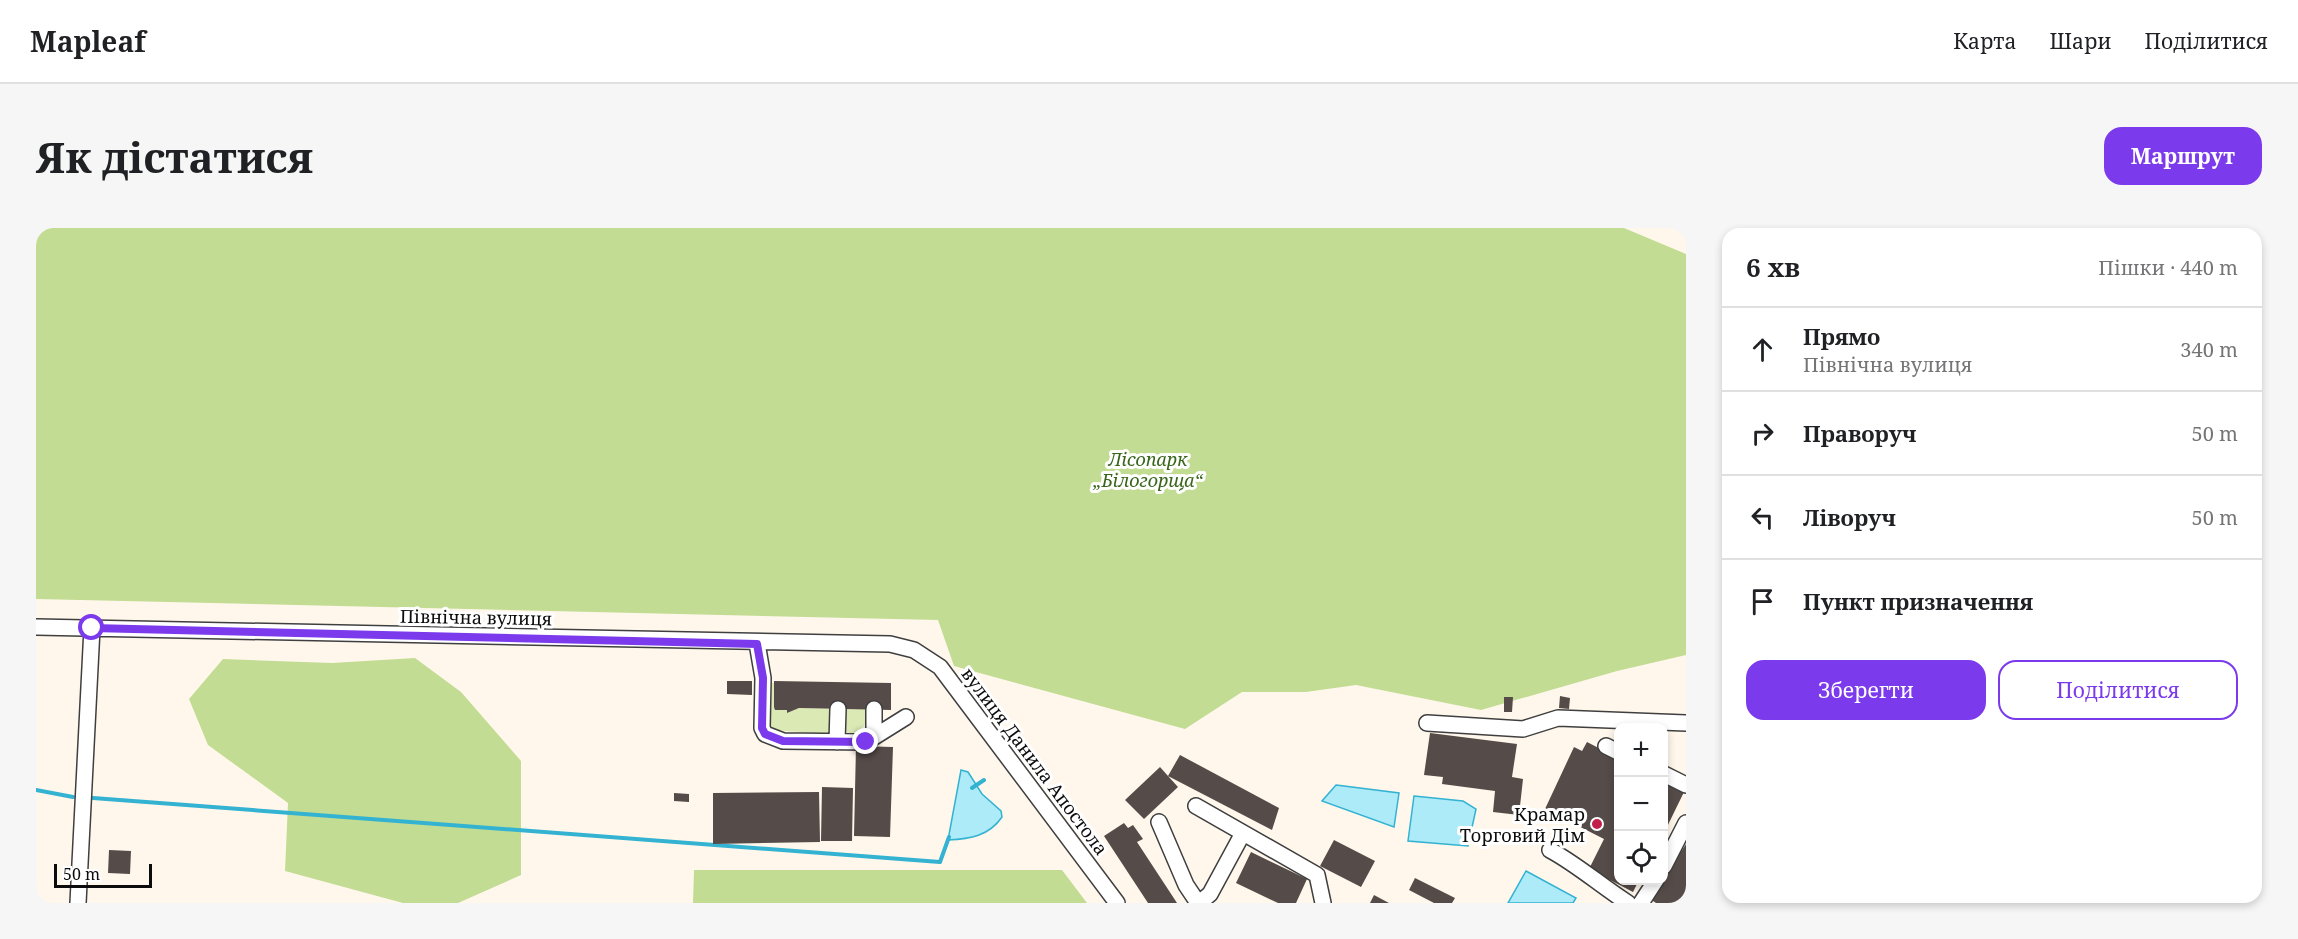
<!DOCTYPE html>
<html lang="uk">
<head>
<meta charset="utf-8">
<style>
  :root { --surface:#fff; --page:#f6f6f6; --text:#202124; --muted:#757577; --line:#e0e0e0; --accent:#7c3aed }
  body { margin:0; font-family:"Noto Serif",serif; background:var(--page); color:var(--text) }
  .controls { position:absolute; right:18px; bottom:18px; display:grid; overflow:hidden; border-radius:12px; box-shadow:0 3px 9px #0003 }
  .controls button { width:54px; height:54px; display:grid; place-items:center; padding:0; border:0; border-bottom:2px solid var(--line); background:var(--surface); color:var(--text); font:30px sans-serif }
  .scale { position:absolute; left:18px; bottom:15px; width:98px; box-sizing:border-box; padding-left:6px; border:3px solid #0c0c0c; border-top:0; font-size:16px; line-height:21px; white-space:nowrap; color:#0c0c0c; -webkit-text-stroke:4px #fff; paint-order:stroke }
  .stop { position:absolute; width:18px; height:18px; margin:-14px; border:4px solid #7c3aed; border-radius:50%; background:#fff }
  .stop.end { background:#7c3aed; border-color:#fff; box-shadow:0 2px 6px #0008 }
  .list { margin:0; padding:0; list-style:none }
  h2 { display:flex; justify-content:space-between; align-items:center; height:78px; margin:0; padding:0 24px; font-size:26px }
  h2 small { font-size:20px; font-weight:400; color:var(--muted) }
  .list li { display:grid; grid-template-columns:39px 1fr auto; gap:18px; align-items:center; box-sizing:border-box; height:84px; padding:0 24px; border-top:2px solid var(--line) }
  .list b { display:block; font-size:22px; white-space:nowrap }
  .list p { margin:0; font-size:20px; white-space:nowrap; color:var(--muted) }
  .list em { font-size:20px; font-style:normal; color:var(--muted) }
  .actions { display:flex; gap:12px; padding:18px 24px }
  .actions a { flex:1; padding:14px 0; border:2px solid var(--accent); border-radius:18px; text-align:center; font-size:21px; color:var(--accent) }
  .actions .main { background:var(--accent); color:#fff }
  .icon { flex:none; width:33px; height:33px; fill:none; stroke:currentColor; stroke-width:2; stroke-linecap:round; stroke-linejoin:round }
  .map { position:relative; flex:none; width:1650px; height:675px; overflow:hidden; border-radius:18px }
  header { display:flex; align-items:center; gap:36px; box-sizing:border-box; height:84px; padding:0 30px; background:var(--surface); border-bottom:2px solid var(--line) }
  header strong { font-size:28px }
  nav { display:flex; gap:33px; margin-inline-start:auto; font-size:21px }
  .intro { display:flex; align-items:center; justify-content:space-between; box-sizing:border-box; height:144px; padding:0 36px }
  h1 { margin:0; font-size:42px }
  .button { padding:15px 27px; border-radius:18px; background:var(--accent); color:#fff; font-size:21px; font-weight:700 }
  main { display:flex; gap:36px; padding:0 36px }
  aside { flex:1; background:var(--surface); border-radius:18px; box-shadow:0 3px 9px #0003 }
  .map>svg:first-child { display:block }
  .green { fill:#dbeab4 }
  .forest { fill:#c2dc93 }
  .water { fill:#aeebf8; stroke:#33b2d2; stroke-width:1.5 }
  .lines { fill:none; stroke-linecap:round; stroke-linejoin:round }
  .stream { stroke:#33b2d2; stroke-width:4 }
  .building { fill:#554b48 }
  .minor-casing { stroke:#3f3f3f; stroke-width:18 }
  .minor { stroke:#fff; stroke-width:15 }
  .route { stroke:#7c3aed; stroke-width:8 }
  .poi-dot { fill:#c12048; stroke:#fff; stroke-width:2 }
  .labels { text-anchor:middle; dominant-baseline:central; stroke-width:6; stroke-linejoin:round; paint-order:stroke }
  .park-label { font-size:18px; font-style:italic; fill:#39661b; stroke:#fff }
  .street-label { font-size:18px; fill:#0c0c0c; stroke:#fff }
  .poi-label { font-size:18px; fill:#0c0c0c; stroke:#fff; text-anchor:end }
</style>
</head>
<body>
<header>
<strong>Mapleaf</strong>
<nav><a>Карта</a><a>Шари</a><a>Поділитися</a></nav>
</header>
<div class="intro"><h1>Як дістатися</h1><a class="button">Маршрут</a></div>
<main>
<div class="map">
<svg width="1650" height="675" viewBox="0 0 1650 675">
  <rect width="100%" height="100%" fill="#fff7eb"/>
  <!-- green -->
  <path class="green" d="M733,455h5v24l13,3v3l12,-5 34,1 -2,22 -4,3 -55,-4 -4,-6z
    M808,481h26c-2,13 -7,25 -23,24l-3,-5z"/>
  <!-- forest -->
  <path class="forest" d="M0,0h1588l62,26v401l-69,16 -136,39 -125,-25 -50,7h-64l-57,37 -231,-63 -16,-46 -902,-21z
    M379,430l46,34 60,69v114l-63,28h-55l-118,-32 3,-68 -80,-58 -19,-46 34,-40 109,4z
    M658,642h368l25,33h-394z"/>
  <!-- water -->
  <path class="water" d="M925,542l7,2 14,22 19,17 1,6c-13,19 -32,22 -54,23z
    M1300,557l63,8 -5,34 -72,-26z
    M1378,568l49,5 13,8 -8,37 -60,-5z
    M1490,643l50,27 -3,5h-65z"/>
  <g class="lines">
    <!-- stream -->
    <path class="stream" d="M936,560l12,-8
      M0,562l37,7
      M57,570l847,64 9,-25"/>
  </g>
  <!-- building -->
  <path class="building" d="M691,453h25v14l-25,-1z
    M738,453l117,2v27l-92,-2 -12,5v-3h-12l-1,-3z
    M1524,468l10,2 -1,11 -10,-1z
    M1468,469h9l-1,15h-8z
    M1394,505l87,11 -5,33 11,2 -4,36 -26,-3 2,-21 -53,-7 1,-7 -19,-2z
    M1551,514l31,16v122h21l-6,12 -44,-23 15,-30 -59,-30 29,-62 8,4z
    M820,518l37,1 -3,90 -36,-1z
    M1144,527l99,53 -7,22 -104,-54 10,11 -34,32 -19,-19 35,-33 8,9z
    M1628,553l20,11 -20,41z
    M786,559l31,1 -1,53h-31z
    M783,564l1,50 -107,2v-51z
    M638,565l15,1v8l-15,-1z
    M1088,595l4,5 5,-3 10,14 -6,3 40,61h-29l-44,-67z
    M1298,612l41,21 -14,26 -41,-21z
    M1650,616v59h-30l-6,-4z
    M73,622l22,1 -1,23 -22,-1z
    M1215,624l56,27 -11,24h-18l-42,-20z
    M1379,650l40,20 -3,5h-18l-25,-13z
    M1338,667l15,8h-19z"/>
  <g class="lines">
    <defs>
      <path id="minor" d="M0,399l854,17 24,6 26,17 177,236
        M721,415l6,35 -1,50 3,6 18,7 83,1 40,-25
        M838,481v28
        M1391,495l96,6 35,-11 128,5
        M801,514l1,-33
        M1570,518l12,6
        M1628,546l22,11
        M1160,578l121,69 6,28
        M1123,594l27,63 12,18
        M1514,622c28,15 51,36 78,53
        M1628,638l22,-43
        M42,675l14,-275
        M1163,675l11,-9 33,-61
        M1605,675l15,-23"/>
    </defs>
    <!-- minor casing -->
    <use href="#minor" class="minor-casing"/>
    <!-- minor -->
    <use href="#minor" class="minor"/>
  </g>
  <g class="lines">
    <!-- route -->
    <path class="route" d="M56,400l665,16 6,34 -1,50 3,6 18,7 83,1"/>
  </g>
  <!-- markers -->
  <circle class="poi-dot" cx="1561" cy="596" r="6"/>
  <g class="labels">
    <!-- park labels -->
    <g class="park-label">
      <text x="1112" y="231">Лісопарк<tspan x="1112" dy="21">„Білогорща“</tspan></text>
    </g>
    <!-- street labels -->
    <g class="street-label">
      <text transform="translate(440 389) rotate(1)">Північна вулиця</text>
      <text transform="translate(999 533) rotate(53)">вулиця Данила Апостола</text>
    </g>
    <!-- poi labels -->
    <g class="poi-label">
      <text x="1549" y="586">Крамар<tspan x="1549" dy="21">Торговий Дім</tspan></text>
    </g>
  </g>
</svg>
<div class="controls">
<button>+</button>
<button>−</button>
<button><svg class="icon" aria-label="locate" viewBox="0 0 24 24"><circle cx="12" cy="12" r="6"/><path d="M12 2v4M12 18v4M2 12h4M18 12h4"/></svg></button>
</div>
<div class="scale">50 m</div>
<div class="stop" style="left:56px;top:400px"></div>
<div class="stop end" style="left:830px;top:514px"></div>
</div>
<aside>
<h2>6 хв<small>Пішки · 440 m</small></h2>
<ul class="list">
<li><svg class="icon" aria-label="ahead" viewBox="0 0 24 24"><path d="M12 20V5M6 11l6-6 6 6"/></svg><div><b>Прямо</b><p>Північна вулиця</p></div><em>340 m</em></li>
<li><svg class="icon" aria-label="right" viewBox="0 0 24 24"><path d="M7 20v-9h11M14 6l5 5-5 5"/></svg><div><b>Праворуч</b></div><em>50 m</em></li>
<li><svg class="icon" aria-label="left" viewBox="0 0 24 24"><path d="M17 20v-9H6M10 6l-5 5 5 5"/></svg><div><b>Ліворуч</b></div><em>50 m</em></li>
<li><svg class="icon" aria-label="arrive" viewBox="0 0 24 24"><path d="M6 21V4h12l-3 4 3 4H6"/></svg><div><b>Пункт призначення</b></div></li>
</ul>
<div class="actions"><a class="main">Зберегти</a><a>Поділитися</a></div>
</aside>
</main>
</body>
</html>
